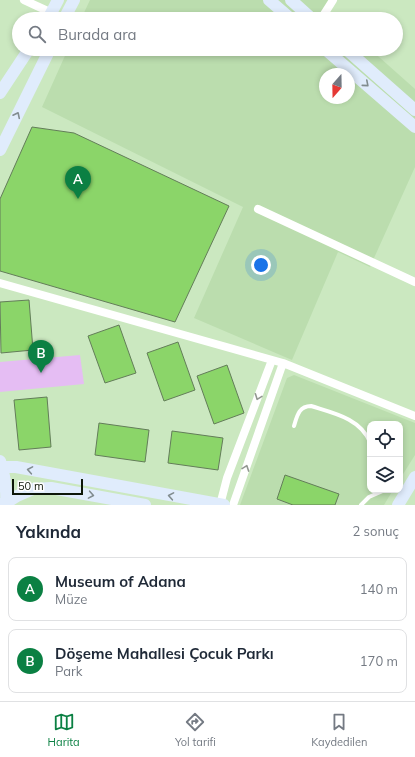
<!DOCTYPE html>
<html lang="tr">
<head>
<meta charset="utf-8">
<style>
  :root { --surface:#fff; --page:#f2f2f3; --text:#1f2937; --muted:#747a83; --line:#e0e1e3; --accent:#0b8043 }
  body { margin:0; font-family:Mulish,sans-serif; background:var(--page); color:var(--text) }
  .controls { position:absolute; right:12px; bottom:12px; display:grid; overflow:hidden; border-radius:8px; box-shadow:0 2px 6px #0003 }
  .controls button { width:36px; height:36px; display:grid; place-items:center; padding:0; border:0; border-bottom:1px solid var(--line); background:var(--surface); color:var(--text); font:20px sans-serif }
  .compass { position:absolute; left:319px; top:68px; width:36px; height:36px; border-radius:50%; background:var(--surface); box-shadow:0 2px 6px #0003; rotate:200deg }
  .scale { position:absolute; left:12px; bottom:10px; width:71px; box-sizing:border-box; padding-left:4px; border:2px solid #0d1709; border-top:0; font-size:11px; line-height:14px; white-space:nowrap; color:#0d1709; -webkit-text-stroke:3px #fff; paint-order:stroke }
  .you { position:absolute; left:261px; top:265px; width:14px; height:14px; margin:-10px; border:3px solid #fff; border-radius:50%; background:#1a73e8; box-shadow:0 0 0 6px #1a73e833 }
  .badge { display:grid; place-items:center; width:26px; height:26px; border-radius:50%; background:var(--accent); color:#fff; font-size:13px; font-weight:700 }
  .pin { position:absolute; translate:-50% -33px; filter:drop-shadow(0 1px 2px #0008) }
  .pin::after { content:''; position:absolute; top:21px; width:14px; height:12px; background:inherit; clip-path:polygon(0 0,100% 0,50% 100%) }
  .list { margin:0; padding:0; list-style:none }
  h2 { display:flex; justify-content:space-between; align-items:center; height:52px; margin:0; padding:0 16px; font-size:17px }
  h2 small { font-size:13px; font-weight:400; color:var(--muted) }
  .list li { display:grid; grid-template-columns:26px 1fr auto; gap:12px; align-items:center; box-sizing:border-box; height:64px; margin:0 8px 8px; padding:0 8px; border:1px solid var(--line); border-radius:8px }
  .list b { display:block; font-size:15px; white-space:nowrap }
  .list p { margin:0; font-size:13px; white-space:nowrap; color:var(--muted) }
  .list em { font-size:13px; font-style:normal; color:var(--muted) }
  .icon { flex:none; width:22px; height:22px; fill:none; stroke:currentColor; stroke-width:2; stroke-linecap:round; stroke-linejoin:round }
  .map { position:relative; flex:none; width:415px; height:505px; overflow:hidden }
  .search { position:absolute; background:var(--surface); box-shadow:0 2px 6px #0003; left:12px; right:12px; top:12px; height:44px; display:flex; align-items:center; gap:10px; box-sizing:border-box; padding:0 14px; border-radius:22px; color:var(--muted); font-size:15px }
  .sheet { height:196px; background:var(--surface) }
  nav { display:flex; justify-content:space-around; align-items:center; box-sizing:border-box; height:56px; border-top:1px solid var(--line); background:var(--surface); font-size:11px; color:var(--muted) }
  nav a { display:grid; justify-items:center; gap:2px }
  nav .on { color:var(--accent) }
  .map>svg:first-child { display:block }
  .built { fill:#bbddae; fill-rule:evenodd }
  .green { fill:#e5bdf3 }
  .building { fill:#8bd569; stroke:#637d59 }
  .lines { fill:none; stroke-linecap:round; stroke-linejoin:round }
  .lane { stroke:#fff; stroke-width:4 }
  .street { stroke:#fff; stroke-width:8 }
  .secondary { stroke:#e0ecfc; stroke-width:12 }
  .oneway { stroke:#818c8f }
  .oneway2 { stroke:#929790 }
</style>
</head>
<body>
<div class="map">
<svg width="415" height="505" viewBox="0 0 415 505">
  <rect width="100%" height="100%" fill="#cbe8c0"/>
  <!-- built -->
  <path class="built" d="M90,0h245l-7,12 7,7h-254z
    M68,49h302l45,40v78l-45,100 -32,-15 -46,108 -98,-42 49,-111 -201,-100zM325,74h24v24h-24z
    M294,375l121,48v32l-15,24v-55h-30v66h23l-9,15h-144l47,-127z"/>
  <!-- green -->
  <path class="green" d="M80,355l4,29 -84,8v-30z"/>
  <!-- building -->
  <path class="building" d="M32,127l42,6 155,73 -54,116 -175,-51v-72z
    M29,300l4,50 -32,3 -1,-51z
    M119,325l17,48 -31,10 -17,-47z
    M178,342l17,48 -31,11 -17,-48z
    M227,365l17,48 -30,11 -17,-48z
    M47,397l4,50 -32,3 -5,-50z
    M99,423l50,7 -4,32 -50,-7z
    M172,431l51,7 -5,32 -50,-7z
    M285,475l54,19 -4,11h-42l-16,-6z"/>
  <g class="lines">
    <!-- lane -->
    <path class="lane" d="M294,426c3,-10 5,-20 17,-20 22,7 49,12 59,36
      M361,505l8,-8 16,-7"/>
    <!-- street -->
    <path class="street" d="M24,0l28,13
      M321,19l12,-19
      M258,209l157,73
      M0,283l283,80 132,53
      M220,505l7,-27 45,-118
      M233,505l50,-142"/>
    <!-- secondary -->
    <path class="secondary" d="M269,0l22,19
      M291,0l21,19
      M48,19l10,-19
      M64,19l10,-19
      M325,49l90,78
      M346,49l69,61
      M0,93l29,-44
      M0,150l50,-101
      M0,461c5,15 7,29 6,44
      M0,467h16l208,38
      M0,504l6,-1 11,-7 16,-7 18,-1 94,17
      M398,505l17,-28"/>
  </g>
  <!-- one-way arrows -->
  <defs><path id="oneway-chevron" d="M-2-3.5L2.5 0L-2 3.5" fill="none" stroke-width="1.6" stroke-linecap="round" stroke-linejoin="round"/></defs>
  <g class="oneway">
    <use href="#oneway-chevron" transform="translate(366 84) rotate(41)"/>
    <use href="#oneway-chevron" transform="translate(17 115) rotate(-64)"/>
    <use href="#oneway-chevron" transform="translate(30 470) rotate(-170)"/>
    <use href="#oneway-chevron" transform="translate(91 495) rotate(10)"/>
    <use href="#oneway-chevron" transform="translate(171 496) rotate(-170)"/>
  </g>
  <g class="oneway2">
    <use href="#oneway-chevron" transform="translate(258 397) rotate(111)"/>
    <use href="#oneway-chevron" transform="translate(246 468) rotate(-70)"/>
  </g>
</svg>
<div class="controls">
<button><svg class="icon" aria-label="locate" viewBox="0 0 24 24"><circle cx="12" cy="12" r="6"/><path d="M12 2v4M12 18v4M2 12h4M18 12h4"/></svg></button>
<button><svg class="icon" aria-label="layers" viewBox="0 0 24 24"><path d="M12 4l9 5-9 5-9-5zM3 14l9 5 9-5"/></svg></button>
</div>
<svg class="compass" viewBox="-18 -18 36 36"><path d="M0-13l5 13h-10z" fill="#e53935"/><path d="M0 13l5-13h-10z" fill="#747a83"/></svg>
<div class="scale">50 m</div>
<div class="you"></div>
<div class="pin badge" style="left:78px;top:199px">A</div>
<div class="pin badge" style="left:41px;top:373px">B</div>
<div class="search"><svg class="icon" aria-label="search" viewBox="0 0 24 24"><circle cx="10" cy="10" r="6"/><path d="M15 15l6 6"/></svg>Burada ara</div>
</div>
<section class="sheet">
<h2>Yakında<small>2 sonuç</small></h2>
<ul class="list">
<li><span class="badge">A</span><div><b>Museum of Adana</b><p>Müze</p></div><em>140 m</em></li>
<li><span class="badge">B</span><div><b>Döşeme Mahallesi Çocuk Parkı</b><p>Park</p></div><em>170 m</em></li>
</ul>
</section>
<nav>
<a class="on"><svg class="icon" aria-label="map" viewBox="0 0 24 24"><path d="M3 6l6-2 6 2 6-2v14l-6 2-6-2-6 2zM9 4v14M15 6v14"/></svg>Harita</a>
<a><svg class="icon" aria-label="directions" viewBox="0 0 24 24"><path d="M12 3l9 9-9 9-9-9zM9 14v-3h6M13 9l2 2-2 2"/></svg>Yol tarifi</a>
<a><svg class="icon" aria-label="saved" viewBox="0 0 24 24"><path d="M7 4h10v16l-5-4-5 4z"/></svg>Kaydedilen</a>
</nav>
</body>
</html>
